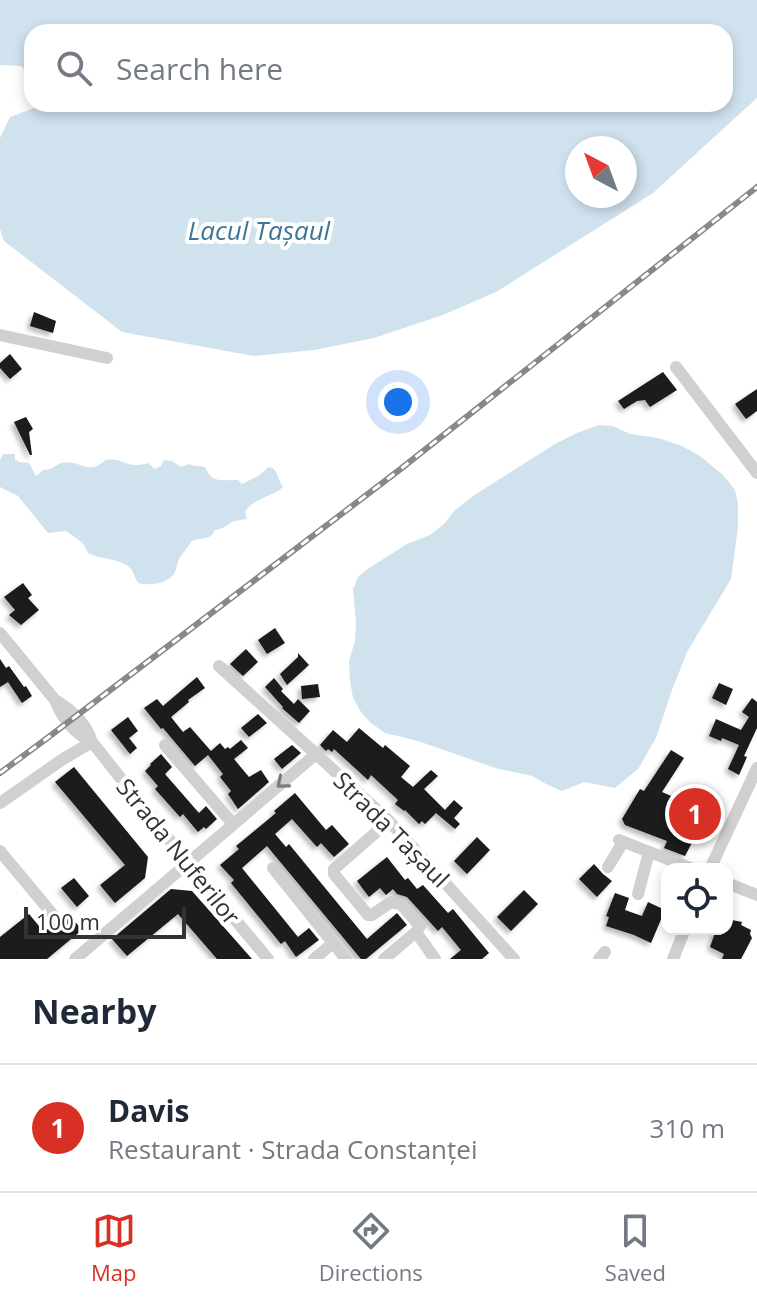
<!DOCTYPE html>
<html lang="en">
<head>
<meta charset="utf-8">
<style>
  :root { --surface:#fff; --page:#f2f2f3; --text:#1f2937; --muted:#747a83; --line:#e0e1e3; --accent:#d93025 }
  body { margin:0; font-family:"Open Sans",sans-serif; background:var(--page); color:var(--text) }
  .controls { position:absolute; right:24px; bottom:24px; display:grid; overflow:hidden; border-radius:16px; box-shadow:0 4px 12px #0003 }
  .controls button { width:72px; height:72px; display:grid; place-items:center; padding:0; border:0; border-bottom:2px solid var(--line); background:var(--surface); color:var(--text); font:40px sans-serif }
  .compass { position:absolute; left:565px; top:136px; width:72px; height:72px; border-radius:50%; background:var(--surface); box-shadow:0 4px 12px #0003; rotate:319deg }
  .scale { position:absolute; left:24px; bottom:20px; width:162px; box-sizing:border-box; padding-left:8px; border:4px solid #333; border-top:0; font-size:22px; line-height:28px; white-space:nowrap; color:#333; -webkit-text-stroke:6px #fff; paint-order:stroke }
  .you { position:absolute; left:398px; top:402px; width:28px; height:28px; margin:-20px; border:6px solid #fff; border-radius:50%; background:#1a73e8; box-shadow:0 0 0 12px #1a73e833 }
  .badge { display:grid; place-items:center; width:52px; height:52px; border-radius:50%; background:var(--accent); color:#fff; font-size:26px; font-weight:700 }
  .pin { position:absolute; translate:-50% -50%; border:4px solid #fff; box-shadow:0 2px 8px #0006 }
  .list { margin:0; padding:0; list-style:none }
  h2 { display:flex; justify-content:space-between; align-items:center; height:104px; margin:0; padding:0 32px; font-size:34px }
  h2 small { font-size:26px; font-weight:400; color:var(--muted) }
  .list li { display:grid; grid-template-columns:52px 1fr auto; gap:24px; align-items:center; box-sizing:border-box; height:128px; padding:0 32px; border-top:2px solid var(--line) }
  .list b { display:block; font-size:30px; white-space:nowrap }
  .list p { margin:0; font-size:26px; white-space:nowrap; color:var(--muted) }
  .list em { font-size:26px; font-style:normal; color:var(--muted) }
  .icon { flex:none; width:44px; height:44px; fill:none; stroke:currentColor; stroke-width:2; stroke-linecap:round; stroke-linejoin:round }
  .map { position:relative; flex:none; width:757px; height:959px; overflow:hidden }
  .search { position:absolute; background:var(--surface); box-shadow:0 4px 12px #0003; left:24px; right:24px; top:24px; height:88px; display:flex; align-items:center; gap:20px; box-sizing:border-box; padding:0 28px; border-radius:24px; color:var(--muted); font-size:30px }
  .sheet { height:232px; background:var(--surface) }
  nav { display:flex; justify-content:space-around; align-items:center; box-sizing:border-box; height:112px; border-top:2px solid var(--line); background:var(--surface); font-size:22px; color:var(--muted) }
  nav a { display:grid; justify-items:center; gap:4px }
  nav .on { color:var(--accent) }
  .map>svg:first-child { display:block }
  .water { fill:#cfe2ee; fill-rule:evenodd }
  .building { fill:#1a1a1a; filter:url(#shadow) }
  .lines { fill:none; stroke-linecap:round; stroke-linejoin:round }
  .minor { stroke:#d0d0d0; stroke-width:12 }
  .rail-casing { stroke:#888; stroke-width:6 }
  .rail { stroke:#fff; stroke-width:3; stroke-dasharray:9; stroke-linecap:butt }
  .oneway { stroke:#7a7a7a }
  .labels { text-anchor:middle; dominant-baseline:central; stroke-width:8; stroke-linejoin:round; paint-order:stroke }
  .street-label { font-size:24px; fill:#333; stroke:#fff }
  .water-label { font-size:26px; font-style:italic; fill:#3f7597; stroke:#fff }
</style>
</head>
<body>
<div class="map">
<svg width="757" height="959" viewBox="0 0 757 959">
  <defs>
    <filter id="shadow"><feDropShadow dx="-3.5" dy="3.5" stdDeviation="2" flood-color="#0004"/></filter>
  </defs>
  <rect width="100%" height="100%" fill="#fff"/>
  <!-- water -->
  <path class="water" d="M0,0h757v98l-104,95 -157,99 -53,23 -69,23 -60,12 -60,6 -132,-24 -118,-91 -4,-12v-91l10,-21 35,-13h680v-72h-693v45l-11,-11 -21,-1zM577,148h48v48h-48z
    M599,425l14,1 17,8 28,4 24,8 18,10 23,19 12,15 3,14v23l-7,52 -44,73 -15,38 -16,48 -18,31 -23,19 -31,-6 -22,9 -14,-6 -16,-9 -37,-8 -77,-27 -33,-8 -14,-10 -10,-11 -8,-14 -3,-17 -1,-20 6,-20 1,-19 -3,-33 5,-12 8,-7 41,-26 23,-9 15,-12 10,-13 21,-16 79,-50 22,-11z
    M3,454h12v5l4,3 10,1 7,13 7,-6c9,0 11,-4 18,-7 17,-5 28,14 44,-3 18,-3 22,10 43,3l7,6 6,-3 3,-6 8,1 9,6 8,-3c6,3 10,1 16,3 8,18 17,12 33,13l4,4 16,-8 11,-9 4,1c5,5 5,12 10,19 -10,10 -30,11 -38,25l2,7c-4,1 -11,1 -15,3 -6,4 -9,7 -17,8 -5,12 -16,6 -24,12 -3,6 -9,11 -12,17 -2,4 -2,9 -4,13 -6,12 -26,14 -37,11 -3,-4 -4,-9 -6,-13 -9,-12 -31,-10 -44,-17 -4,-12 -13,-15 -22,-22l-18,2 -30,-37 -18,-9v-27z"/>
  <!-- building -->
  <path class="building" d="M34,312l22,9 -3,12 -23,-7z
    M10,354l12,15 -12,10 -10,-11v-5z
    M663,372l14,18 -27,17 -5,-7 -8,1 -13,8 -6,-8z
    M757,389v22l-11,8 -11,-15z
    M26,417l7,12 -4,3 3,23h-2l-16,-33z
    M23,583l9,12 -4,3 11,12 -18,15 -12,-10 6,-5 -11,-13z
    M275,628l10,15 -18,11 -9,-14z
    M246,649l12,13 -15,14 -13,-12z
    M298,653l11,12 -22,20 -7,-11 18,-17z
    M0,659l6,9 3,-2 15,21 2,-1 6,10 -10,7 -14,-21 -8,5z
    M197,677l8,11 -17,12 1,2 -18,15 12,15 7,-5 21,24 9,-8 5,6 3,-2 2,2 11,-9 7,8 -14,11 15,18 12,-7 8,12 -31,27 -10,-15 3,-3 -11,-14 3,-3 -15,-19 -13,11 -32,-38 -2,1 -17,-21 13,-9 6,7z
    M274,678l9,11 -2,2 13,13 4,-5 12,12 -11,12 -17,-15 1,-1 -18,-20z
    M719,683l14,6 -7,16 -14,-7z
    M318,684l2,13 -18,2 -1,-13z
    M752,698l5,4v26l-13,28 3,1 -8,18 -11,-6 11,-24 -17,-7 -1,3 -12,-5 7,-17 25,11 8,-13 -7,-5z
    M258,714l9,9 -18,14 -8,-9z
    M128,717l10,14 -9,7 8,10 -7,6 -19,-24z
    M359,728l24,20 2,-3 25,21 -9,11 12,10 18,-17 7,6 -14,13 21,21 9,-10 9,8 -9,10 6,6 -5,5 -19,-16 -11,11 -3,-3 -3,3 -14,-14 -1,1 -9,-7 3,-4 -27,-25 -3,5 -34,-31 -2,3 -4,-3 -2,2 -6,-6 13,-15 14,12z
    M292,745l9,8 -19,16 -8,-10z
    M671,750l13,8 -22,34 46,20 -23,44 -21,-8 3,-7 -42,-16 -3,-6 18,-30 4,2z
    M161,754l11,13 -7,7 34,39 7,-7 11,13 -11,10 -2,-2 -6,5 -15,-18 -3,3 -25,-28 3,-3 -13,-15 6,-6 -1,-1z
    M74,767l74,90 -3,21 -30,25 -15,-18 25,-20 -70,-83z
    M295,793l31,37 6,-5 17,19 -15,13 -13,-14 -4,4 -25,-28 -17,15 11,13 3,-3 78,95 30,-26 10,12 -41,34h-5l-94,-113 -25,22 56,69 11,-9 10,12 -23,17 -11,-16 -4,3 -50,-61 3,-3 -14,-15 19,-16 -3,-3 40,-33 -2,-2z
    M477,837l13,13 -23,24 -13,-13z
    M387,857l18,23 3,-2 9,11 6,-4 25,28 5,-4 36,44 -7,6h-32l11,-9 -19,-23 -4,4 -31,-34 -10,-3 -4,-5 -7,6 -6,-7 -11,9 -12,-16z
    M594,864l9,10 9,7 -15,16 -18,-18z
    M74,878l15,18 -12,11 -16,-19z
    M171,889l21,2 60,68h-35l-39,-45 -51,42 -15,-17z
    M524,890l14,14 -27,27 -14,-14z
    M615,893l14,5 -4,12 17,6 6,-14 17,8 -14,33 -17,-8 -28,-9 3,-9 -3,-1z
    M67,912l15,18 -35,29h-47v-22l29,-23 15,18 9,-7 7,-3 3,-6z
    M727,919l15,3 -1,3 10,5 -1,4 2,4 -11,21h-19l2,-5 -14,-7 6,-17 11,-1z"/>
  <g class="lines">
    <!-- minor -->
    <path class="minor" d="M0,335l107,23
      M676,367l81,106
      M0,633l55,67c7,18 19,33 37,42
      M219,666l97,88
      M55,700c17,10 31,23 37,42l95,120 81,97
      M165,745l68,79
      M0,803l63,-44 29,-17
      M389,821l-55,48v5l34,41h4l19,-13 10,2 19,22 -4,6 19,27
      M619,840l74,29
      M0,851l54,65
      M608,867l15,-25
      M273,868l73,91
      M710,869l47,-101
      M727,883l30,12
      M638,894l11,-42
      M75,959l241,-205 73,67 125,138
      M314,959l19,-16
      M384,959l32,-27
      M599,959l6,-7
      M673,959l12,-30"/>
    <defs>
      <path id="rail" d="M0,773l46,-34 352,-268 359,-284"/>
    </defs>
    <!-- rail casing -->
    <use href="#rail" class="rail-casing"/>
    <!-- rail -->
    <use href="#rail" class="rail"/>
  </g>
  <!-- one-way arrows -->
  <defs><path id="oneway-chevron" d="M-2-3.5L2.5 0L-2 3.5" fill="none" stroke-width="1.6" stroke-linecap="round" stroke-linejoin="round" transform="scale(2)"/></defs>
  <use class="oneway" href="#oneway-chevron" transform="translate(282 783) rotate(140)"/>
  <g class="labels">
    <!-- street labels -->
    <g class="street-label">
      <text transform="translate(392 829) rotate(45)">Strada Tașaul</text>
      <text transform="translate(179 851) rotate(51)">Strada Nuferilor</text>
    </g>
    <!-- water labels -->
    <g class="water-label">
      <text x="259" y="230">Lacul Tașaul</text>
    </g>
  </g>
</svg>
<div class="controls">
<button><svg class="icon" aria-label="locate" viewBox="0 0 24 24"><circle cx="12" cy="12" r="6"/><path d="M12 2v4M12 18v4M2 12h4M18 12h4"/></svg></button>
</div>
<svg class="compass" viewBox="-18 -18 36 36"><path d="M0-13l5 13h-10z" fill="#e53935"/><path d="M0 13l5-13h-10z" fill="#747a83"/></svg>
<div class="scale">100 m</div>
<div class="you"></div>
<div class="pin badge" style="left:695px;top:814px">1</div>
<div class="search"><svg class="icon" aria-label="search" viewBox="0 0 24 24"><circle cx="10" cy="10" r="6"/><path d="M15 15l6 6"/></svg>Search here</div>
</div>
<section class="sheet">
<h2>Nearby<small></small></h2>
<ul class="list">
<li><span class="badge">1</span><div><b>Davis</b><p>Restaurant · Strada Constanței</p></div><em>310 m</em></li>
</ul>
</section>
<nav>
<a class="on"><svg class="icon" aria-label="map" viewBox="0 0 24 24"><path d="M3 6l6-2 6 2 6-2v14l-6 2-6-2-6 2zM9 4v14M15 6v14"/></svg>Map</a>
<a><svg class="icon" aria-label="directions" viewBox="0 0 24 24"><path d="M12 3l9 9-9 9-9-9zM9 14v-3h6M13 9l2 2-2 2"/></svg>Directions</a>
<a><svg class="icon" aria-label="saved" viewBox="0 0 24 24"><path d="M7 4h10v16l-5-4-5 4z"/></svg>Saved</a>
</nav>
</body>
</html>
